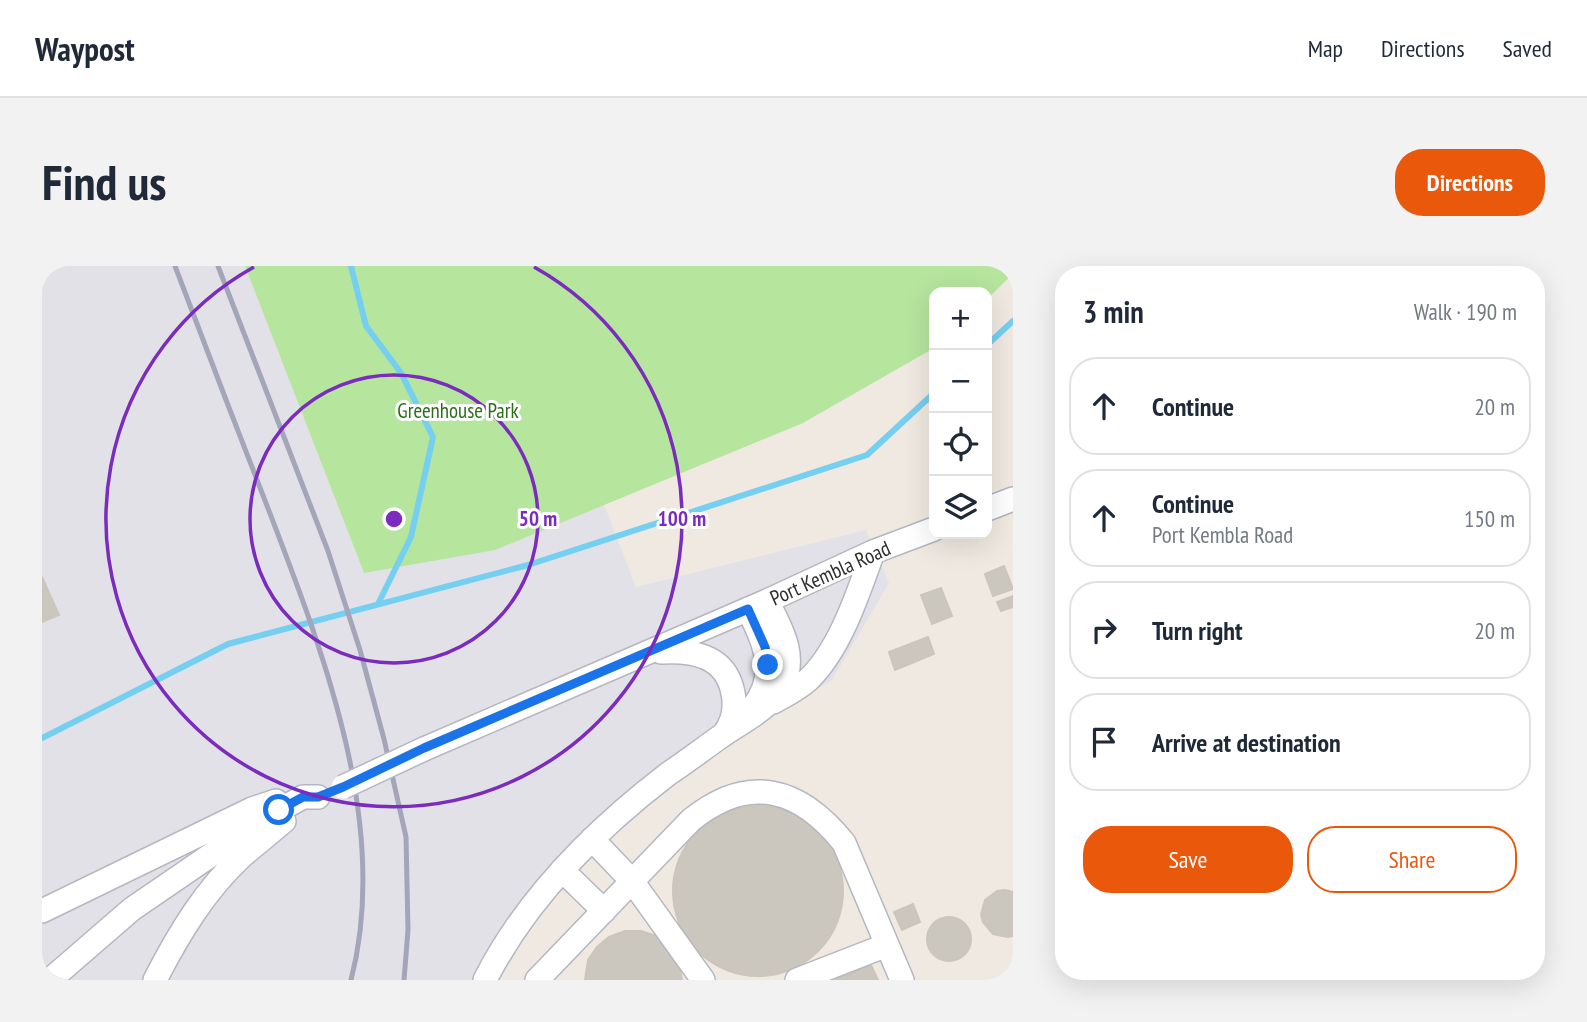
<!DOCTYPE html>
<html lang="en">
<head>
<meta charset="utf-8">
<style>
  :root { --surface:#fff; --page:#f2f2f3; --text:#1f2937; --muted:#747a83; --line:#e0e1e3; --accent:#ea580c }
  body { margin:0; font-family:"PT Sans Narrow",sans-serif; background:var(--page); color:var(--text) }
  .controls { position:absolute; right:21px; top:21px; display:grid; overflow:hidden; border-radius:14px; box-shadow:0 7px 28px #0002 }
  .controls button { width:63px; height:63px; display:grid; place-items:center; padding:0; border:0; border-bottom:2px solid var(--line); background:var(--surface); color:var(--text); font:35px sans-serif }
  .stop { position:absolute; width:21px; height:21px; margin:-16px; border:5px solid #1a73e8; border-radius:50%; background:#fff }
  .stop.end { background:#1a73e8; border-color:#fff; box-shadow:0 2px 7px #0008 }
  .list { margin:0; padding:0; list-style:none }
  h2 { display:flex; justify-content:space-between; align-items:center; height:91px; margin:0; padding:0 28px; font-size:30px }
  h2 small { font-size:23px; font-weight:400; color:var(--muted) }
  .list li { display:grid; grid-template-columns:46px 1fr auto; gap:21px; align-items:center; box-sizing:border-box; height:98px; margin:0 14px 14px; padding:0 14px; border:2px solid var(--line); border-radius:28px }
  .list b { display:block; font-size:26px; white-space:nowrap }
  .list p { margin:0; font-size:23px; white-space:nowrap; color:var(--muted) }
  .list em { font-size:23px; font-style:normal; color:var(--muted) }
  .actions { display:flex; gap:14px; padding:21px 28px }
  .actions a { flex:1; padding:16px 0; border:2px solid var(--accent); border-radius:28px; text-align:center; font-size:24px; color:var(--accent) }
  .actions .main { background:var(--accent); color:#fff }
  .icon { flex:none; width:38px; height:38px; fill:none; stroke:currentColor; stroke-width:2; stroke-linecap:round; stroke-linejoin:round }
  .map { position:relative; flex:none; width:971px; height:714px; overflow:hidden; border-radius:28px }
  header { display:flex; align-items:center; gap:42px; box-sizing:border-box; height:98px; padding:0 35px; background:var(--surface); border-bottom:2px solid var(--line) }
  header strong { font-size:33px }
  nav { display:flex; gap:38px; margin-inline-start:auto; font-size:24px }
  .intro { display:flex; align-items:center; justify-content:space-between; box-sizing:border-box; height:168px; padding:0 42px }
  h1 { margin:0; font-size:49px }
  .button { padding:18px 32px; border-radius:28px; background:var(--accent); color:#fff; font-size:24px; font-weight:700 }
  main { display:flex; gap:42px; padding:0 42px }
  aside { flex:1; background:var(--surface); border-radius:28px; box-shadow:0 7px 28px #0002 }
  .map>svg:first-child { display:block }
  .industrial { fill:#e3e1e8 }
  .green { fill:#b6e59e }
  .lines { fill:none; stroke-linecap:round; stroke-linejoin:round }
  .stream { stroke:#75cff0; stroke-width:6 }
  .building { fill:#cbc7bf; stroke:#cbc5ba; stroke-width:2 }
  .minor-casing { stroke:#b4b7c1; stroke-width:26 }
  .minor { stroke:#fff; stroke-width:23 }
  .rail { stroke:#a3a6b8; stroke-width:5 }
  .minor-bridge-casing { stroke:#b4b7c1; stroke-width:26; stroke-linecap:butt }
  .minor-bridge { stroke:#fff; stroke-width:23 }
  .route { stroke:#1a73e8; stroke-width:9 }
  .ring { fill:none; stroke:#7b2cbf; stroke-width:3.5 }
  .labels { text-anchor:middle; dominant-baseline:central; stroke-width:6; stroke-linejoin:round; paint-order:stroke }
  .park-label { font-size:21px; fill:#2c6e1b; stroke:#fff }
  .street-label { font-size:21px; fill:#2e2e2e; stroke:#fff }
  .centre { fill:#7b2cbf; stroke:#fff; stroke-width:3.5 }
  .ring-label { font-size:21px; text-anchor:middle; font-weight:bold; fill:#7b2cbf; stroke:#fff; stroke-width:6; stroke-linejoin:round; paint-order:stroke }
</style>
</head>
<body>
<header>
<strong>Waypost</strong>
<nav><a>Map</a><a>Directions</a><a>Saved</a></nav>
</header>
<div class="intro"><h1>Find us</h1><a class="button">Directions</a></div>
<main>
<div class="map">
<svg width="971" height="714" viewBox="0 0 971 714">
  <rect width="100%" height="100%" fill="#efe9e1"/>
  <!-- industrial -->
  <path class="industrial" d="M0,0h203l118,304 231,-91 42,108 230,-57 23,53 -57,97 -99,61 -68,48 -59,52 -86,96 -22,43h-456z"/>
  <!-- green -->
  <path class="green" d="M203,0h768v8l-26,25v-7h-53v56l-131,75 -308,127 -131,23z"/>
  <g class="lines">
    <!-- stream -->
    <path class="stream" d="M309,0l15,60 35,47 32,64 -22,100 -33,67
      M945,79l26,-24
      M0,472l186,-94 300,-79 339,-110 67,-62"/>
  </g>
  <!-- building -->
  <path class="building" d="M962,300l9,23 -20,7 -8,-22z
    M0,311l17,38 -17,7z
    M899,322l11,28 -20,8 -11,-29z
    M971,330v11l-12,4 -4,-9z
    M886,371l6,17 -39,16 -6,-18z
    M631 625a85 85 0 1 1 170 0a85 85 0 1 1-170 0Z
    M963,624l8,2v44l-5,1 -15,-3 -10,-12 -2,-7 4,-15 12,-9z
    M871,638l7,18 -18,8 -8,-18z
    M885 673a22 22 0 1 1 44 0a22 22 0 1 1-44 0Z
    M583,665h16l15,5 13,10 9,14 4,20h-97l3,-20 9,-13 12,-10z
    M829,699l7,15h-43z"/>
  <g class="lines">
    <defs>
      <path id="minor" d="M945,243l26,-10
        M706,343c16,33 31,64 6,97
        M619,386c32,-2 65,4 72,41 3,15 1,28 -9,41
        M731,436c13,-7 27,-14 37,-24 31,-31 48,-85 63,-126
        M382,483l343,-148 106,-49 61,-23
        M550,573l40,42 71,99
        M520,604l42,41
        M0,645l210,-102 24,-8
        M8,714l82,-71 133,-91 38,-21h15
        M113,714c23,-45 50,-90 87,-124 14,-12 28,-23 42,-35
        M443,714c42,-83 110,-150 183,-206 18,-12 35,-25 52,-37 21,-15 50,-28 62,-51 16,-29 -1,-58 -15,-85
        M495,714l154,-160c58,-47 109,-32 153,23l58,137
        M755,714l90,-35"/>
    </defs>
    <!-- minor casing -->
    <use href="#minor" class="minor-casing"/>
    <!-- minor -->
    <use href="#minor" class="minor"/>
    <!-- rail -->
    <path class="rail" d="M133,0c29,77 59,155 89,232 56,146 128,324 87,482
      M176,0l110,285 32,99 24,89 22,98 2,93 -4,50"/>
    <defs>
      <path id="minor-bridge" d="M301,521l81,-38"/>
    </defs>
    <!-- minor-bridge casing -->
    <use href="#minor-bridge" class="minor-bridge-casing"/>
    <!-- minor-bridge -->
    <use href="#minor-bridge" class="minor-bridge"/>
  </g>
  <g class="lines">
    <!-- route -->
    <path class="route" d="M237,544l24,-13h15l25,-10 81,-39 324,-139 17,38 3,18"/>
  </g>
  <!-- distance rings -->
  <g class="ring">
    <circle cx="352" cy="253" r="144"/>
    <path d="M492 1A288 288 0 1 1 212 1"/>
  </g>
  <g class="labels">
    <!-- park labels -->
    <g class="park-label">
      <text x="416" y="144">Greenhouse Park</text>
    </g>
    <!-- street labels -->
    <g class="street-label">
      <text transform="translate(788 307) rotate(-24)">Port Kembla Road</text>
    </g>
  </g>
  <circle cx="352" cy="253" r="10" class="centre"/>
  <g class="ring-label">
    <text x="496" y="260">50 m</text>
    <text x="640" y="260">100 m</text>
  </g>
</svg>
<div class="controls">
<button>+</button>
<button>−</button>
<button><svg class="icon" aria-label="locate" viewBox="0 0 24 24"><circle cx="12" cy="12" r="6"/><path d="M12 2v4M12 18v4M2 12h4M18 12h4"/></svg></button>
<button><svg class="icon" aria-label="layers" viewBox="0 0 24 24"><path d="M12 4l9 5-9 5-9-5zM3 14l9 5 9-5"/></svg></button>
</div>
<div class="stop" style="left:237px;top:544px"></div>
<div class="stop end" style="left:726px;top:399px"></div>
</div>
<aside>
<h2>3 min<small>Walk · 190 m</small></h2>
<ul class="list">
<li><svg class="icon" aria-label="ahead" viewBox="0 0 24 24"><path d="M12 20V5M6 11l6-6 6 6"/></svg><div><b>Continue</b></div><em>20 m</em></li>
<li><svg class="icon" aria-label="ahead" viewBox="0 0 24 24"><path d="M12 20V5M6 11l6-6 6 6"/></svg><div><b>Continue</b><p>Port Kembla Road</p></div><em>150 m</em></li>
<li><svg class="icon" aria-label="right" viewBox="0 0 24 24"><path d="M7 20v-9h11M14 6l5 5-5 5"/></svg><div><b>Turn right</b></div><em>20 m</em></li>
<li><svg class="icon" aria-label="arrive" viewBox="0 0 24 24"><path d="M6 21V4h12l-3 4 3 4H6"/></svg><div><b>Arrive at destination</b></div></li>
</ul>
<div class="actions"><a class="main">Save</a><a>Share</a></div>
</aside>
</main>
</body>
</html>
